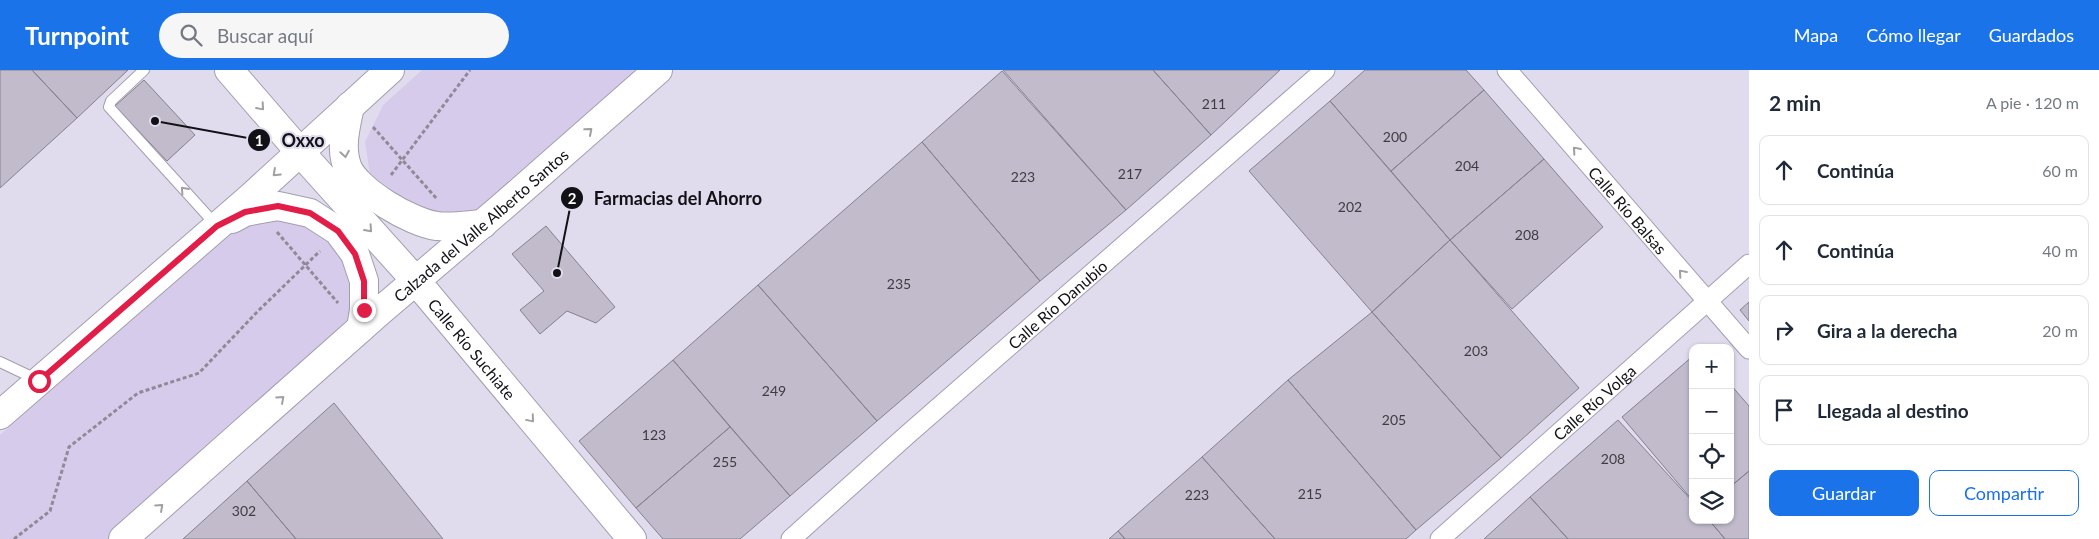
<!DOCTYPE html>
<html lang="es">
<head>
<meta charset="utf-8">
<style>
  :root { --surface:#fff; --page:#f6f6f7; --text:#1f2937; --muted:#747a83; --line:#e0e1e3; --accent:#1a73e8 }
  body { margin:0; font-family:Lato,sans-serif; background:var(--page); color:var(--text) }
  .controls { position:absolute; right:15px; bottom:15px; display:grid; overflow:hidden; border-radius:10px; box-shadow:0 1px 4px #0004 }
  .controls button { width:45px; height:45px; display:grid; place-items:center; padding:0; border:0; border-bottom:1px solid var(--line); background:var(--surface); color:var(--text); font:25px sans-serif }
  .stop { position:absolute; width:15px; height:15px; margin:-11px; border:4px solid #e11d48; border-radius:50%; background:#fff }
  .stop.end { background:#e11d48; border-color:#fff; box-shadow:0 1px 5px #0008 }
  .list { margin:0; padding:0; list-style:none }
  h2 { display:flex; justify-content:space-between; align-items:center; height:65px; margin:0; padding:0 20px; font-size:21px }
  h2 small { font-size:16px; font-weight:400; color:var(--muted) }
  .list li { display:grid; grid-template-columns:32px 1fr auto; gap:15px; align-items:center; box-sizing:border-box; height:70px; margin:0 10px 10px; padding:0 10px; border:1px solid var(--line); border-radius:10px }
  .list b { display:block; font-size:19px; white-space:nowrap }
  .list em { font-size:16px; font-style:normal; color:var(--muted) }
  .actions { display:flex; gap:10px; padding:15px 20px }
  .actions a { flex:1; padding:11px 0; border:1px solid var(--accent); border-radius:10px; text-align:center; font-size:18px; color:var(--accent) }
  .actions .main { background:var(--accent); color:#fff }
  .icon { flex:none; width:28px; height:28px; fill:none; stroke:currentColor; stroke-width:2; stroke-linecap:round; stroke-linejoin:round }
  .map { position:relative; flex:none; width:1749px; height:469px; overflow:hidden }
  header { display:flex; align-items:center; gap:30px; box-sizing:border-box; height:70px; padding:0 25px; background:var(--accent); color:#fff }
  header strong { font-size:24px }
  nav { display:flex; gap:28px; margin-inline-start:auto; font-size:18px }
  .search { width:350px; height:45px; background:var(--page); display:flex; align-items:center; gap:12px; box-sizing:border-box; padding:0 18px; border-radius:28px; color:var(--muted); font-size:19px }
  main { display:flex }
  aside { flex:1; background:var(--surface) }
  .map>svg:first-child { display:block }
  .green { fill:#d7cbec }
  .building { fill:#c1bbcb; stroke:#85808f }
  .lines { fill:none; stroke-linecap:round; stroke-linejoin:round }
  .lane-casing { stroke:#a39eae; stroke-width:12 }
  .street-casing { stroke:#a39eae; stroke-width:21 }
  .secondary-casing { stroke:#a39eae; stroke-width:30 }
  .path { stroke:#8e8a97; stroke-width:3; stroke-dasharray:4 2.5; stroke-linecap:butt }
  .lane { stroke:#fff; stroke-width:10 }
  .street { stroke:#fff; stroke-width:19 }
  .secondary { stroke:#fff; stroke-width:28 }
  .oneway { stroke:#a0a0a2 }
  .route { stroke:#e11d48; stroke-width:6 }
  .labels { text-anchor:middle; dominant-baseline:central; stroke-width:4; stroke-linejoin:round; paint-order:stroke }
  .number-label { font-size:14px; fill:#3e3c43 }
  .street-label { font-size:16px; fill:#121116; stroke:#e1dced }
  .leader { fill:none; stroke:#121116; stroke-width:2 }
  .callout-dot { fill:#121116; stroke:#e1dced; stroke-width:2 }
  .mark-label { font-size:15px; text-anchor:middle; font-weight:bold; fill:#fff }
  .callout-label { font-size:18px; text-anchor:middle; font-weight:bold; fill:#121116; stroke:#e1dced; stroke-width:4; stroke-linejoin:round; paint-order:stroke }
</style>
</head>
<body>
<header>
<strong>Turnpoint</strong>
<div class="search"><svg class="icon" aria-label="search" viewBox="0 0 24 24"><circle cx="10" cy="10" r="6"/><path d="M15 15l6 6"/></svg>Buscar aquí</div>
<nav><a>Mapa</a><a>Cómo llegar</a><a>Guardados</a></nav>
</header>
<main>
<div class="map">
<svg width="1749" height="469" viewBox="0 0 1749 469">
  <rect width="100%" height="100%" fill="#e1dced"/>
  <!-- green -->
  <path class="green" d="M422,0h220l-162,145 -43,4 -36,-14 -31,-30 -5,-33 18,-37z
    M296,143l38,18 26,74 -24,39 -223,195h-113v-104l246,-214z"/>
  <!-- building -->
  <path class="building" d="M0,0h32l45,48 -77,70z
    M32,0h96l-51,48z
    M1003,0h150l58,65 -85,75z
    M1153,0h127l-69,65z
    M1365,0h101l18,20 -93,81 -61,-70z
    M1002,1l124,139 -86,71 -118,-139z
    M144,10l51,55 -28,26 -52,-55z
    M1484,20l60,69 -94,81 -59,-69z
    M1330,31l120,139 -78,72 -123,-141z
    M922,72l118,139 -163,140 -119,-136z
    M1544,89l59,68 -91,82 -62,-69z
    M546,156l69,81 -19,16 -29,-12 -27,23 -20,-24 24,-19 -32,-37z
    M1450,170l129,148 -78,70 -129,-146z
    M758,215l119,136 -87,75 -117,-136z
    M1749,232v19l-9,-11z
    M1372,242l129,146 -85,72 -128,-150z
    M1693,286v145l-71,-84z
    M673,290l57,67 -94,81 -57,-67z
    M1288,310l128,150 -10,9h-131l-73,-82z
    M1730,314l19,22v65l-19,16z
    M334,333l109,136h-147l-49,-58z
    M1618,350l75,82v18h16l16,19h-157l-38,-42z
    M730,357l60,69 -50,43h-77l-27,-31z
    M1202,387l73,82h-150l-7,-8z
    M1749,401v68h-24l-16,-19h21v-33z
    M247,411l49,58h-113z
    M1530,427l38,42h-84z
    M1118,461l7,8h-16z"/>
  <g class="lines">
    <defs>
      <path id="lane" d="M144,0l-33,31 -2,6 107,118
        M0,292l38,18"/>
      <g id="street">
        <path id="s1" d="M1507,0l242,279"/>
        <path id="s2" d="M791,469l116,-104 418,-365"/>
        <path id="s3" d="M1440,469l309,-275"/>
      </g>
      <g id="secondary">
        <path id="s4" d="M229,0l70,81 117,130 216,258"/>
        <path d="M350,36c-4,20 -10,40 -3,60 9,25 65,57 90,60 14,2 31,-1 46,-2"/>
        <path d="M232,149l13,-7 33,-6 32,7 28,18 17,23 9,27v29l-3,18"/>
        <path d="M0,345l251,-218 139,-127"/>
        <path id="s5" d="M123,469l256,-227 122,-104 157,-138"/>
      </g>
    </defs>
    <!-- lane casing -->
    <use href="#lane" class="lane-casing"/>
    <!-- street casing -->
    <use href="#street" class="street-casing"/>
    <!-- secondary casing -->
    <use href="#secondary" class="secondary-casing"/>
    <!-- path -->
    <path class="path" d="M373,57l64,72
      M391,105l79,-105
      M277,162l61,71
      M14,469l36,-28 19,-64 69,-54 61,-20 59,-62 62,-60"/>
    <!-- lane -->
    <use href="#lane" class="lane"/>
    <!-- street -->
    <use href="#street" class="street"/>
    <!-- secondary -->
    <use href="#secondary" class="secondary"/>
  </g>
  <!-- one-way arrows -->
  <defs><path id="oneway-chevron" d="M-2-3.5L2.5 0L-2 3.5" fill="none" stroke-width="1.6" stroke-linecap="round" stroke-linejoin="round" transform="scale(1.25)"/></defs>
  <g class="oneway">
    <use href="#oneway-chevron" transform="translate(261 37) rotate(49)"/>
    <use href="#oneway-chevron" transform="translate(589 61) rotate(-41)"/>
    <use href="#oneway-chevron" transform="translate(1576 80) rotate(-131)"/>
    <use href="#oneway-chevron" transform="translate(345 84) rotate(81)"/>
    <use href="#oneway-chevron" transform="translate(276 103) rotate(137)"/>
    <use href="#oneway-chevron" transform="translate(184 120) rotate(-132)"/>
    <use href="#oneway-chevron" transform="translate(369 159) rotate(48)"/>
    <use href="#oneway-chevron" transform="translate(1682 203) rotate(-131)"/>
    <use href="#oneway-chevron" transform="translate(281 329) rotate(-42)"/>
    <use href="#oneway-chevron" transform="translate(531 349) rotate(50)"/>
    <use href="#oneway-chevron" transform="translate(160 437) rotate(-42)"/>
  </g>
  <g class="lines">
    <!-- route -->
    <path class="route" d="M39,311l178,-155 28,-14 33,-6 32,7 28,18 17,23 9,27v29"/>
  </g>
  <g class="labels">
    <!-- number labels -->
    <g class="number-label">
      <text x="1214" y="33">211</text>
      <text x="1395" y="66">200</text>
      <text x="1467" y="95">204</text>
      <text x="1130" y="103">217</text>
      <text x="1023" y="106">223</text>
      <text x="1350" y="136">202</text>
      <text x="1527" y="164">208</text>
      <text x="899" y="213">235</text>
      <text x="1476" y="280">203</text>
      <text x="774" y="320">249</text>
      <text x="1394" y="349">205</text>
      <text x="654" y="364">123</text>
      <text x="1613" y="388">208</text>
      <text x="725" y="391">255</text>
      <text x="1310" y="423">215</text>
      <text x="1197" y="424">223</text>
      <text x="244" y="440">302</text>
    </g>
    <!-- street labels -->
    <g class="street-label">
      <text stroke="none"><textPath href="#s1" startOffset="185">Calle Río Balsas</textPath></text>
      <text stroke="none"><textPath href="#s5" startOffset="476">Calzada del Valle Alberto Santos</textPath></text>
      <text stroke="none"><textPath href="#s2" startOffset="355">Calle Río Danubio</textPath></text>
      <text stroke="none"><textPath href="#s4" startOffset="370">Calle Río Suchiate</textPath></text>
      <text stroke="none"><textPath href="#s3" startOffset="206">Calle Río Volga</textPath></text>
    </g>
  </g>
  <!-- callouts -->
  <path class="leader" d="M155 51L259 70M557 203L572 128"/>
  <g class="callout-dot">
    <circle cx="155" cy="51" r="5"/>
    <circle cx="557" cy="203" r="5"/>
    <circle cx="259" cy="70" r="12"/>
    <circle cx="572" cy="128" r="12"/>
  </g>
  <g class="mark-label">
    <text x="259" y="76">1</text>
    <text x="572" y="134">2</text>
  </g>
  <g class="callout-label">
    <text x="303" y="77">Oxxo</text>
    <text x="678" y="135">Farmacias del Ahorro</text>
  </g>
</svg>
<div class="controls">
<button>+</button>
<button>−</button>
<button><svg class="icon" aria-label="locate" viewBox="0 0 24 24"><circle cx="12" cy="12" r="6"/><path d="M12 2v4M12 18v4M2 12h4M18 12h4"/></svg></button>
<button><svg class="icon" aria-label="layers" viewBox="0 0 24 24"><path d="M12 4l9 5-9 5-9-5zM3 14l9 5 9-5"/></svg></button>
</div>
<div class="stop" style="left:39px;top:311px"></div>
<div class="stop end" style="left:364px;top:240px"></div>
</div>
<aside>
<h2>2 min<small>A pie · 120 m</small></h2>
<ul class="list">
<li><svg class="icon" aria-label="ahead" viewBox="0 0 24 24"><path d="M12 20V5M6 11l6-6 6 6"/></svg><div><b>Continúa</b></div><em>60 m</em></li>
<li><svg class="icon" aria-label="ahead" viewBox="0 0 24 24"><path d="M12 20V5M6 11l6-6 6 6"/></svg><div><b>Continúa</b></div><em>40 m</em></li>
<li><svg class="icon" aria-label="right" viewBox="0 0 24 24"><path d="M7 20v-9h11M14 6l5 5-5 5"/></svg><div><b>Gira a la derecha</b></div><em>20 m</em></li>
<li><svg class="icon" aria-label="arrive" viewBox="0 0 24 24"><path d="M6 21V4h12l-3 4 3 4H6"/></svg><div><b>Llegada al destino</b></div></li>
</ul>
<div class="actions"><a class="main">Guardar</a><a>Compartir</a></div>
</aside>
</main>
</body>
</html>
